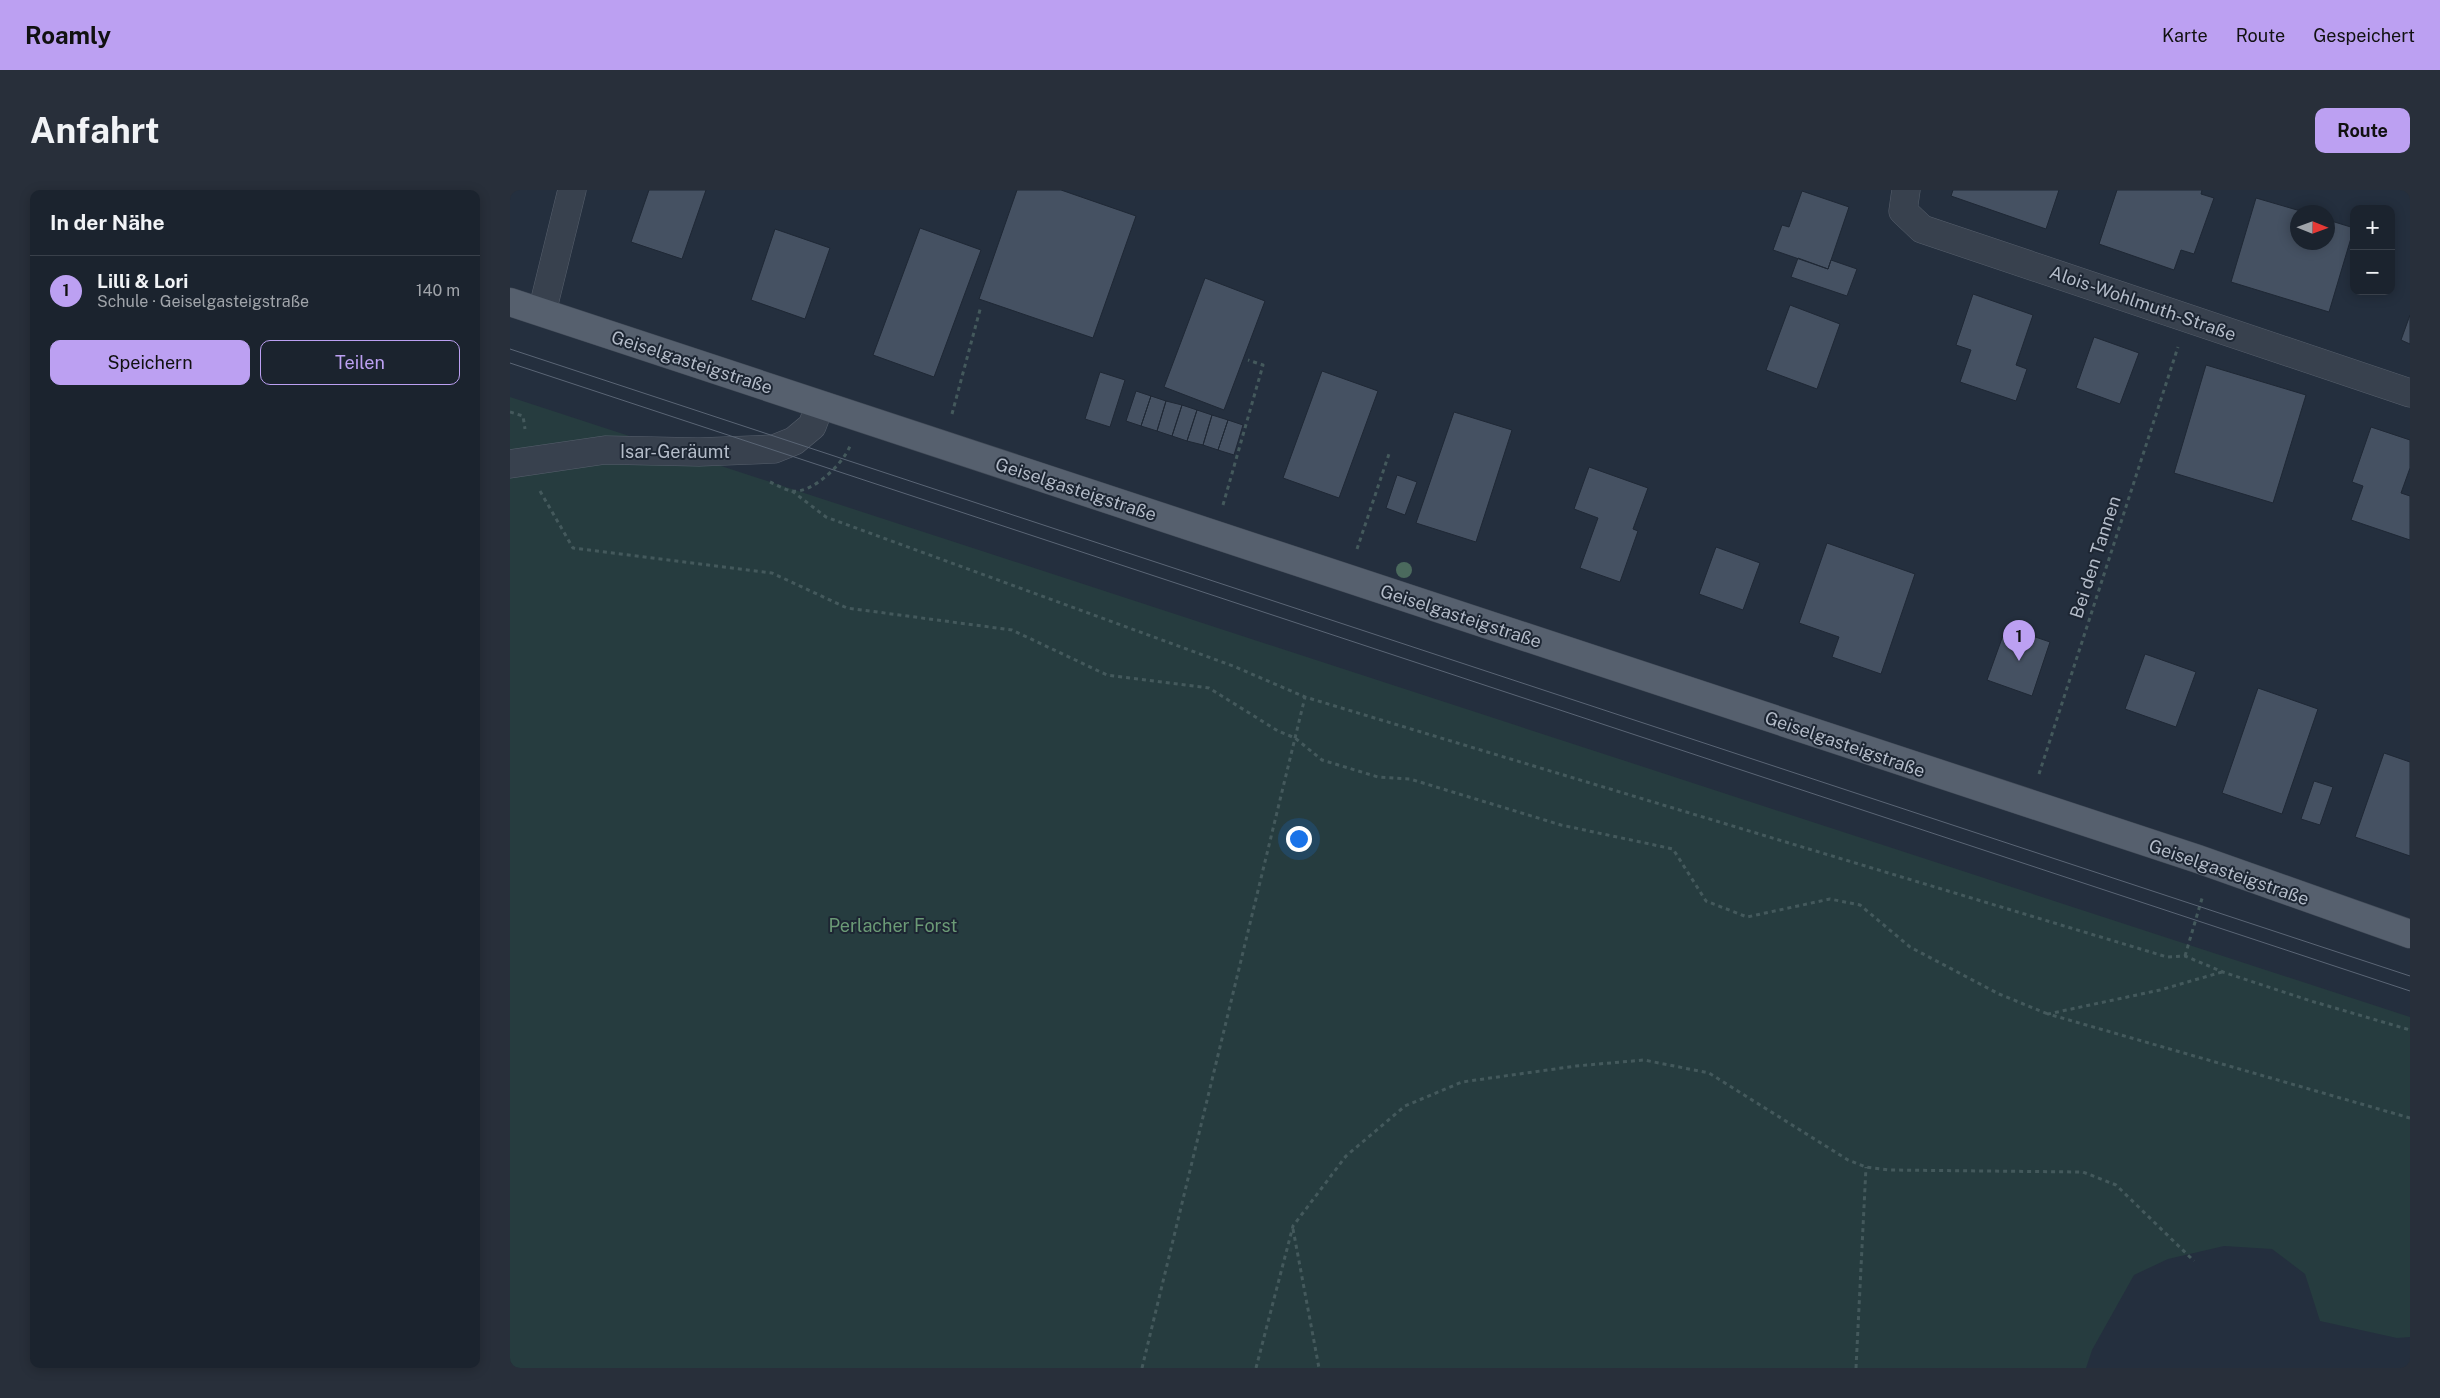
<!DOCTYPE html>
<html lang="de">
<head>
<meta charset="utf-8">
<style>
  :root { --surface:#1b232e; --page:#282f3a; --text:#f1f3f6; --muted:#a0a4aa; --line:#39404a; --accent:#bca0f2 }
  body { margin:0; font-family:"Public Sans",sans-serif; background:var(--page); color:var(--text) }
  .controls { position:absolute; right:15px; top:15px; display:grid; overflow:hidden; border-radius:10px; box-shadow:0 2px 12px #0003 }
  .controls button { width:45px; height:45px; display:grid; place-items:center; padding:0; border:0; border-bottom:1px solid var(--line); background:var(--surface); color:var(--text); font:25px sans-serif }
  .compass { position:absolute; left:1780px; top:15px; width:45px; height:45px; border-radius:50%; background:var(--surface); box-shadow:0 2px 12px #0003; rotate:91deg }
  .you { position:absolute; left:788px; top:648px; width:18px; height:18px; margin:-12px; border:4px solid #fff; border-radius:50%; background:#1a73e8; box-shadow:0 0 0 8px #1a73e833 }
  .badge { display:grid; place-items:center; width:32px; height:32px; border-radius:50%; background:var(--accent); color:#111; font-size:16px; font-weight:700 }
  .pin { position:absolute; translate:-50% -41px; filter:drop-shadow(0 1px 2px #0008) }
  .pin::after { content:''; position:absolute; top:26px; width:18px; height:15px; background:inherit; clip-path:polygon(0 0,100% 0,50% 100%) }
  .list { margin:0; padding:0; list-style:none }
  h2 { display:flex; justify-content:space-between; align-items:center; height:65px; margin:0; padding:0 20px; font-size:21px }
  h2 small { font-size:16px; font-weight:400; color:var(--muted) }
  .list li { display:grid; grid-template-columns:32px 1fr auto; gap:15px; align-items:center; box-sizing:border-box; height:70px; padding:0 20px; border-top:1px solid var(--line) }
  .list b { display:block; font-size:19px; white-space:nowrap }
  .list p { margin:0; font-size:16px; white-space:nowrap; color:var(--muted) }
  .list em { font-size:16px; font-style:normal; color:var(--muted) }
  .actions { display:flex; gap:10px; padding:15px 20px }
  .actions a { flex:1; padding:11px 0; border:1px solid var(--accent); border-radius:10px; text-align:center; font-size:18px; color:var(--accent) }
  .actions .main { background:var(--accent); color:#111 }
  .map { position:relative; flex:none; width:1900px; height:1178px; overflow:hidden; border-radius:10px }
  header { display:flex; align-items:center; gap:30px; box-sizing:border-box; height:70px; padding:0 25px; background:var(--accent); color:#111 }
  header strong { font-size:24px }
  nav { display:flex; gap:28px; margin-inline-start:auto; font-size:18px }
  .intro { display:flex; align-items:center; justify-content:space-between; box-sizing:border-box; height:120px; padding:0 30px }
  h1 { margin:0; font-size:35px }
  .button { padding:12px 22px; border-radius:10px; background:var(--accent); color:#111; font-size:18px; font-weight:700 }
  main { display:flex; gap:30px; padding:0 30px }
  aside { flex:1; background:var(--surface); border-radius:10px; box-shadow:0 2px 12px #0003 }
  .map>svg:first-child { display:block }
  .green { fill:#263c3f }
  .building { fill:#455162; stroke:#1f2835 }
  .lines { fill:none; stroke-linecap:round; stroke-linejoin:round }
  .minor-casing { stroke:#565f6c; stroke-width:29 }
  .major-casing { stroke:#414a57; stroke-width:29 }
  .path { stroke:#44595c; stroke-width:3; stroke-dasharray:4 4; stroke-linecap:butt }
  .minor { stroke:#38414e; stroke-width:28 }
  .major { stroke:#56606e; stroke-width:28 }
  .tram { stroke:#5a6575; stroke-width:1 }
  .tree { fill:#4b6a5d }
  .labels { text-anchor:middle; dominant-baseline:central; stroke-width:4; stroke-linejoin:round; paint-order:stroke }
  .street-label { font-size:18px; fill:#b4bcc9; stroke:#1d2633 }
  .park-label { font-size:18px; fill:#6b9a76; stroke:#1d2633 }
</style>
</head>
<body>
<header>
<strong>Roamly</strong>
<nav><a>Karte</a><a>Route</a><a>Gespeichert</a></nav>
</header>
<div class="intro"><h1>Anfahrt</h1><a class="button">Route</a></div>
<main>
<aside>
<h2>In der Nähe<small></small></h2>
<ul class="list">
<li><span class="badge">1</span><div><b>Lilli &amp; Lori</b><p>Schule · Geiselgasteigstraße</p></div><em>140 m</em></li>
</ul>
<div class="actions"><a class="main">Speichern</a><a>Teilen</a></div>
</aside>
<div class="map">
<svg width="1900" height="1178" viewBox="0 0 1900 1178">
  <rect width="100%" height="100%" fill="#242f3e"/>
  <!-- green -->
  <path class="green" d="M0,207l1900,620v320l-13,1 -77,-17 -15,-47 -33,-25 -48,-3 -56,13 -34,16 -42,75 -6,18h-1576z"/>
  <!-- building -->
  <path class="building" d="M139,0h57l-24,69 -51,-17z
    M507,0h44l75,26 -43,122 -114,-39z
    M1443,0h106l-13,39 -95,-33z
    M1607,0h85l-1,4 13,4 -20,56 -13,-4 -7,20 -75,-26z
    M1292,1l47,16 -21,62 -55,-19 9,-25 7,2z
    M1746,8l48,14h-6v30h30v-22l26,8 -25,84 -98,-30z
    M410,38l61,22 -47,127 -61,-22z
    M265,39l55,19 -25,71 -54,-19z
    M1288,68l30,11 3,-9 26,9 -10,27 -56,-19z
    M695,88l60,23 -41,109 -60,-23z
    M1463,104l60,21 -17,50 11,4 -11,32 -56,-19 11,-32 -15,-5z
    M1280,115l50,19 -23,65 -51,-19z
    M1900,125v29l-9,-4z
    M1584,147l45,16 -19,51 -44,-16z
    M1696,175l100,30 -33,108 -99,-30z
    M812,181l56,20 -39,107 -56,-20z
    M590,182l25,8 -15,47 -25,-8z
    M626,201l15,5 -10,30 -15,-5z
    M641,206l15,5 -9,30 -16,-5z
    M656,211l16,4 -10,31 -15,-5z
    M672,215l15,5 -10,31 -15,-5z
    M687,220l15,5 -9,30 -16,-4z
    M944,222l58,18 -36,112 -60,-19z
    M702,225l16,5 -10,30 -15,-5z
    M718,230l15,5 -9,30 -16,-5z
    M1861,237l39,13v28l-9,25 9,3v44l-59,-20 12,-34 -11,-4z
    M1079,277l59,21 -15,41 5,2 -18,51 -40,-14 18,-50 -24,-9z
    M887,285l20,7 -12,33 -19,-7z
    M1317,353l88,31 -34,100 -49,-17 7,-20 -40,-14z
    M1206,357l44,16 -17,47 -44,-16z
    M1496,437l44,15 -18,54 -45,-16z
    M1635,464l51,18 -20,55 -51,-18z
    M1748,498l60,21 -36,105 -60,-21z
    M1874,563l26,9v94l-55,-19z
    M1804,591l19,6 -13,38 -19,-6z"/>
  <g class="lines">
    <defs>
      <path id="minor" d="M1396,0l-3,21 19,18 488,164
        M32,122l30,-122
        M0,274l95,-14 94,2 75,-3 20,-8 18,-15 8,-21"/>
      <path id="major" d="M0,112l1688,557 212,75"/>
    </defs>
    <!-- minor casing -->
    <use href="#minor" class="minor-casing"/>
    <!-- major casing -->
    <use href="#major" class="major-casing"/>
    <!-- path -->
    <path class="path" d="M0,222l13,4 2,13
      M442,224l29,-108
      M260,292c7,3 15,8 22,9 20,3 51,-27 58,-45
      M30,301l33,57 199,25 75,35 165,22 95,45 102,13 69,43 17,7 27,22 56,17 32,2 151,46 112,24 33,52 41,16 83,-18 30,6 50,42 89,47 49,20
      M282,301l34,26 407,149 72,31 862,260 18,-1 38,16 88,29 99,29
      M713,315l40,-140 -15,-5
      M847,359l33,-98
      M1529,584l139,-427
      M1675,766l18,-61
      M1712,782l-62,18 -112,24 362,104
      M783,1039l26,139
      M632,1178l163,-671
      M746,1178l37,-142 53,-70 59,-50 57,-24 114,-16 68,-6 65,13 139,87 18,7 23,3 194,2 33,13 78,76
      M1346,1178l10,-201"/>
    <!-- minor -->
    <use href="#minor" class="minor"/>
    <!-- major -->
    <use href="#major" class="major"/>
    <!-- tram -->
    <path class="tram" d="M0,159l1900,627
      M0,173l1900,628"/>
  </g>
  <!-- trees -->
  <circle class="tree" cx="894" cy="380" r="8"/>
  <g class="labels">
    <!-- street labels -->
    <g class="street-label">
      <text transform="translate(1633 113) rotate(19)">Alois-Wohlmuth-Straße</text>
      <text transform="translate(182 172) rotate(18)">Geiselgasteigstraße</text>
      <text x="165" y="261">Isar-Geräumt</text>
      <text transform="translate(566 299) rotate(18)">Geiselgasteigstraße</text>
      <text transform="translate(1585 367) rotate(-72)">Bei den Tannen</text>
      <text transform="translate(951 426) rotate(18)">Geiselgasteigstraße</text>
      <text transform="translate(1335 554) rotate(19)">Geiselgasteigstraße</text>
      <text transform="translate(1719 682) rotate(19)">Geiselgasteigstraße</text>
    </g>
    <!-- park labels -->
    <g class="park-label">
      <text x="383" y="735">Perlacher Forst</text>
    </g>
  </g>
</svg>
<div class="controls">
<button>+</button>
<button>−</button>
</div>
<svg class="compass" viewBox="-18 -18 36 36"><path d="M0-13l5 13h-10z" fill="#e53935"/><path d="M0 13l5-13h-10z" fill="#a0a4aa"/></svg>
<div class="you"></div>
<div class="pin badge" style="left:1509px;top:471px">1</div>
</div>
</main>
</body>
</html>
